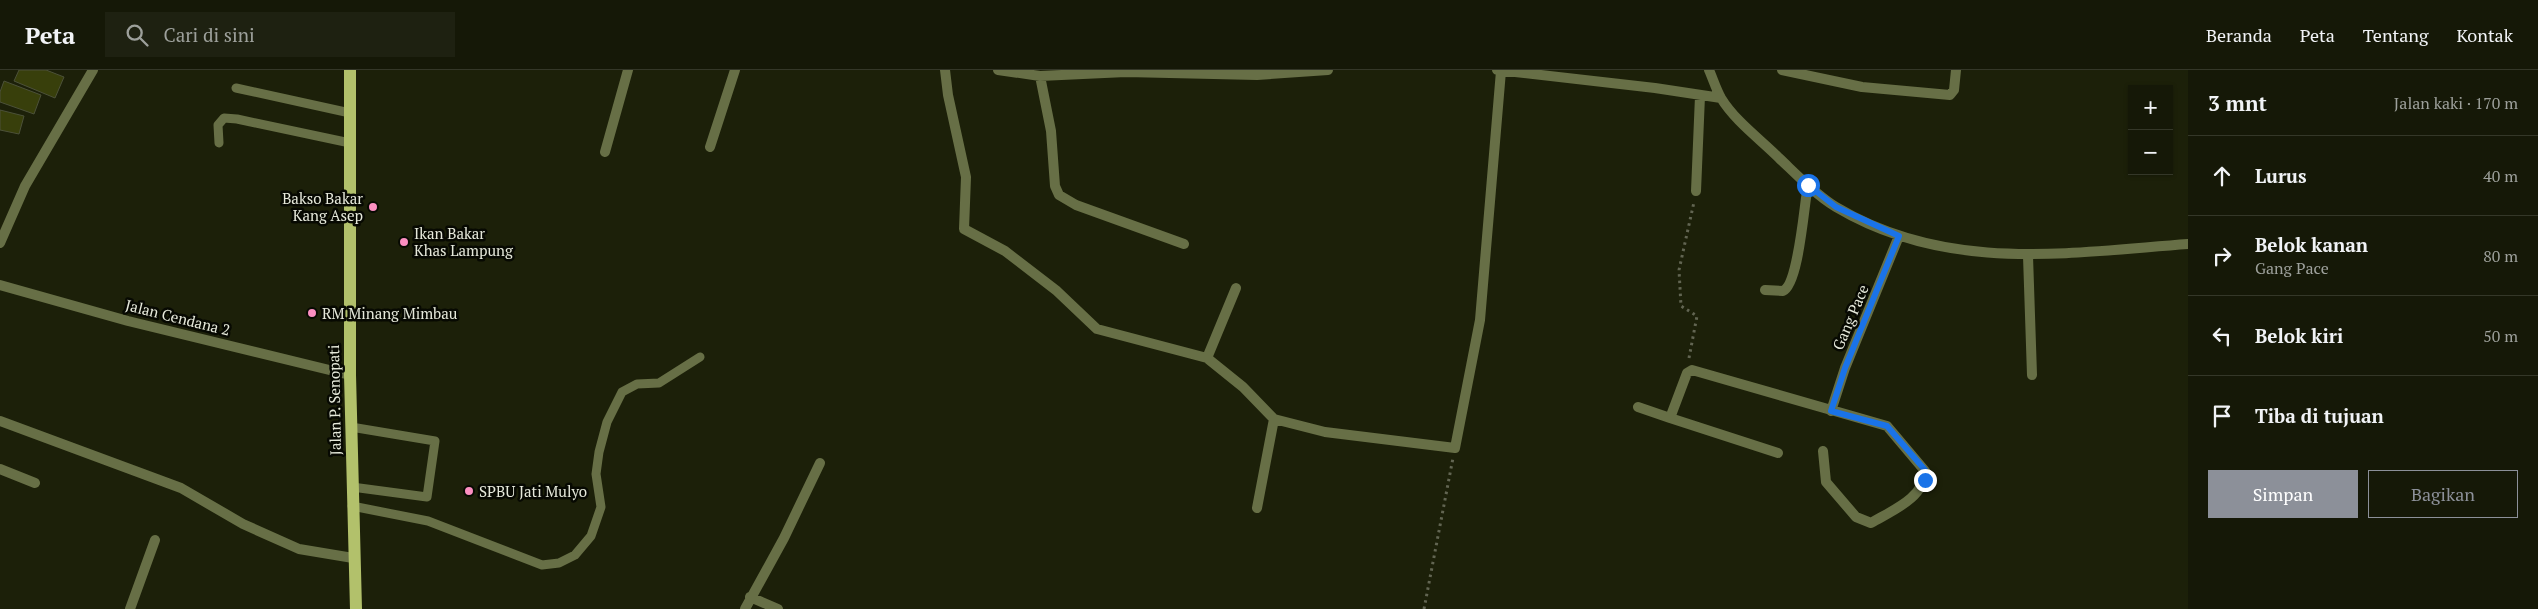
<!DOCTYPE html>
<html lang="id">
<head>
<meta charset="utf-8">
<style>
  :root { --surface:#151807; --page:#1e2111; --text:#f1f3f6; --muted:#9da09b; --line:#343728; --accent:#8c9099 }
  body { margin:0; font-family:"PT Serif",serif; background:var(--page); color:var(--text) }
  .controls { position:absolute; right:15px; top:15px; display:grid; overflow:hidden; border-radius:0px; box-shadow:0 1px 4px #0004 }
  .controls button { width:45px; height:45px; display:grid; place-items:center; padding:0; border:0; border-bottom:1px solid var(--line); background:var(--surface); color:var(--text); font:25px sans-serif }
  .stop { position:absolute; width:15px; height:15px; margin:-11px; border:4px solid #1a73e8; border-radius:50%; background:#fff }
  .stop.end { background:#1a73e8; border-color:#fff; box-shadow:0 1px 5px #0008 }
  .list { margin:0; padding:0; list-style:none }
  h2 { display:flex; justify-content:space-between; align-items:center; height:65px; margin:0; padding:0 20px; font-size:21px }
  h2 small { font-size:16px; font-weight:400; color:var(--muted) }
  .list li { display:grid; grid-template-columns:32px 1fr auto; gap:15px; align-items:center; box-sizing:border-box; height:80px; padding:0 20px; border-top:1px solid var(--line) }
  .list b { display:block; font-size:19px; white-space:nowrap }
  .list p { margin:0; font-size:16px; white-space:nowrap; color:var(--muted) }
  .list em { font-size:16px; font-style:normal; color:var(--muted) }
  .actions { display:flex; gap:10px; padding:15px 20px }
  .actions a { flex:1; padding:11px 0; border:1px solid var(--accent); border-radius:0px; text-align:center; font-size:18px; color:var(--accent) }
  .actions .main { background:var(--accent); color:#fff }
  .icon { flex:none; width:28px; height:28px; fill:none; stroke:currentColor; stroke-width:2; stroke-linecap:round; stroke-linejoin:round }
  .map { position:relative; flex:none; width:2188px; height:539px; overflow:hidden }
  header { display:flex; align-items:center; gap:30px; box-sizing:border-box; height:70px; padding:0 25px; background:var(--surface); border-bottom:1px solid var(--line) }
  header strong { font-size:24px }
  nav { display:flex; gap:28px; margin-inline-start:auto; font-size:18px }
  .search { width:350px; height:45px; background:var(--page); display:flex; align-items:center; gap:12px; box-sizing:border-box; padding:0 18px; border-radius:0px; color:var(--muted); font-size:19px }
  main { display:flex }
  aside { flex:1; background:var(--surface) }
  .map>svg:first-child { display:block }
  .building { fill:#383f0b; stroke:#4c5139 }
  .lines { fill:none; stroke-linecap:round; stroke-linejoin:round }
  .path { stroke:#626552; stroke-width:3; stroke-dasharray:2.5 4; stroke-linecap:butt }
  .service { stroke:#676f46; stroke-width:9 }
  .minor { stroke:#676f46; stroke-width:10 }
  .tertiary { stroke:#676f46; stroke-width:10 }
  .primary { stroke:#b2c16b; stroke-width:12 }
  .route { stroke:#1a73e8; stroke-width:6 }
  .poi-dot { fill:#fc8fc1; stroke:#070902; stroke-width:2 }
  .labels { text-anchor:middle; dominant-baseline:central; stroke-width:5; stroke-linejoin:round; paint-order:stroke }
  .poi-label { font-size:15px; fill:#e6e9db; stroke:#070902; text-anchor:start }
  .street-label { font-size:15px; fill:#e6e9db; stroke:#070902 }
</style>
</head>
<body>
<header>
<strong>Peta</strong>
<div class="search"><svg class="icon" aria-label="search" viewBox="0 0 24 24"><circle cx="10" cy="10" r="6"/><path d="M15 15l6 6"/></svg>Cari di sini</div>
<nav><a>Beranda</a><a>Peta</a><a>Tentang</a><a>Kontak</a></nav>
</header>
<main>
<div class="map">
<svg width="2188" height="539" viewBox="0 0 2188 539">
  <rect width="100%" height="100%" fill="#1c2009"/>
  <!-- building -->
  <path class="building" d="M19,0h27l18,7 -9,21 -41,-17z
    M4,11l37,14 -7,19 -34,-12v-10z
    M0,40l24,6 -5,18 -19,-4z"/>
  <g class="lines">
    <!-- path -->
    <path class="path" d="M1689,288l8,-42 -16,-10 -2,-36 15,-68
      M1424,539l29,-151"/>
    <!-- service -->
    <path class="service" d="M236,18l114,25
      M219,73l-1,-18 6,-7 13,1 113,24
      M351,357l84,14 -8,56 -75,-10
      M352,436l76,15 114,44 17,-2 16,-8 16,-19 10,-29 -5,-33 3,-22 8,-30 15,-30 15,-8 22,-1 41,-26"/>
    <!-- minor -->
    <path class="minor" d="M945,0l3,25 18,82 -2,52 41,22 52,40 40,38 110,29 29,-70
      M998,0l42,6 86,-4 131,3 71,-5
      M1497,0l158,18 66,10
      M1709,0c4,9 7,19 12,28 14,23 39,41 58,60 18,17 36,36 57,49 111,66 230,46 352,37
      M1782,0l80,17 88,8 4,-5 2,-20
      M1040,6l11,55 4,55 4,9 17,10 108,39
      M710,77l25,-77
      M605,82l23,-82
      M1696,121l4,-95
      M0,173l25,-57 68,-116
      M2028,186l4,119
      M1765,220l18,1c16,-7 21,-87 25,-106
      M1207,288l36,29 31,32 -17,89
      M1638,337l32,11 17,-45 5,-3 195,56 38,45c0,27 -34,40 -54,52l-15,-6 -30,-35 -3,-31
      M1831,341l14,-43 54,-132
      M1670,348l108,35
      M1274,349l51,13 130,16 25,-128 21,-249
      M0,351l181,67 62,36 56,25 54,9
      M0,399l35,14
      M750,527l28,12
      M130,539l25,-69
      M745,539l39,-71 36,-75"/>
    <!-- tertiary -->
    <path class="tertiary" d="M0,215l128,36 222,54"/>
    <!-- primary -->
    <path class="primary" d="M350,0v305l6,234"/>
  </g>
  <g class="lines">
    <!-- route -->
    <path class="route" d="M1808,115l28,22 63,29 -54,132 -14,43 56,15 38,44v10"/>
  </g>
  <!-- markers -->
  <g class="poi-dot">
    <circle cx="373" cy="137" r="5"/>
    <circle cx="404" cy="172" r="5"/>
    <circle cx="312" cy="243" r="5"/>
    <circle cx="469" cy="421" r="5"/>
  </g>
  <g class="labels">
    <!-- poi labels -->
    <g class="poi-label">
      <text x="363" y="128" text-anchor="end">Bakso Bakar<tspan x="363" dy="17">Kang Asep</tspan></text>
      <text x="414" y="163">Ikan Bakar<tspan x="414" dy="17">Khas Lampung</tspan></text>
      <text x="322" y="243">RM Minang Mimbau</text>
      <text x="479" y="421">SPBU Jati Mulyo</text>
    </g>
    <!-- street labels -->
    <g class="street-label">
      <text transform="translate(178 247) rotate(14)">Jalan Cendana 2</text>
      <text transform="translate(1850 247) rotate(-67)">Gang Pace</text>
      <text transform="translate(334 330) rotate(-91)">Jalan P. Senopati</text>
    </g>
  </g>
</svg>
<div class="controls">
<button>+</button>
<button>−</button>
</div>
<div class="stop" style="left:1808px;top:115px"></div>
<div class="stop end" style="left:1925px;top:410px"></div>
</div>
<aside>
<h2>3 mnt<small>Jalan kaki · 170 m</small></h2>
<ul class="list">
<li><svg class="icon" aria-label="ahead" viewBox="0 0 24 24"><path d="M12 20V5M6 11l6-6 6 6"/></svg><div><b>Lurus</b></div><em>40 m</em></li>
<li><svg class="icon" aria-label="right" viewBox="0 0 24 24"><path d="M7 20v-9h11M14 6l5 5-5 5"/></svg><div><b>Belok kanan</b><p>Gang Pace</p></div><em>80 m</em></li>
<li><svg class="icon" aria-label="left" viewBox="0 0 24 24"><path d="M17 20v-9H6M10 6l-5 5 5 5"/></svg><div><b>Belok kiri</b></div><em>50 m</em></li>
<li><svg class="icon" aria-label="arrive" viewBox="0 0 24 24"><path d="M6 21V4h12l-3 4 3 4H6"/></svg><div><b>Tiba di tujuan</b></div></li>
</ul>
<div class="actions"><a class="main">Simpan</a><a>Bagikan</a></div>
</aside>
</main>
</body>
</html>
